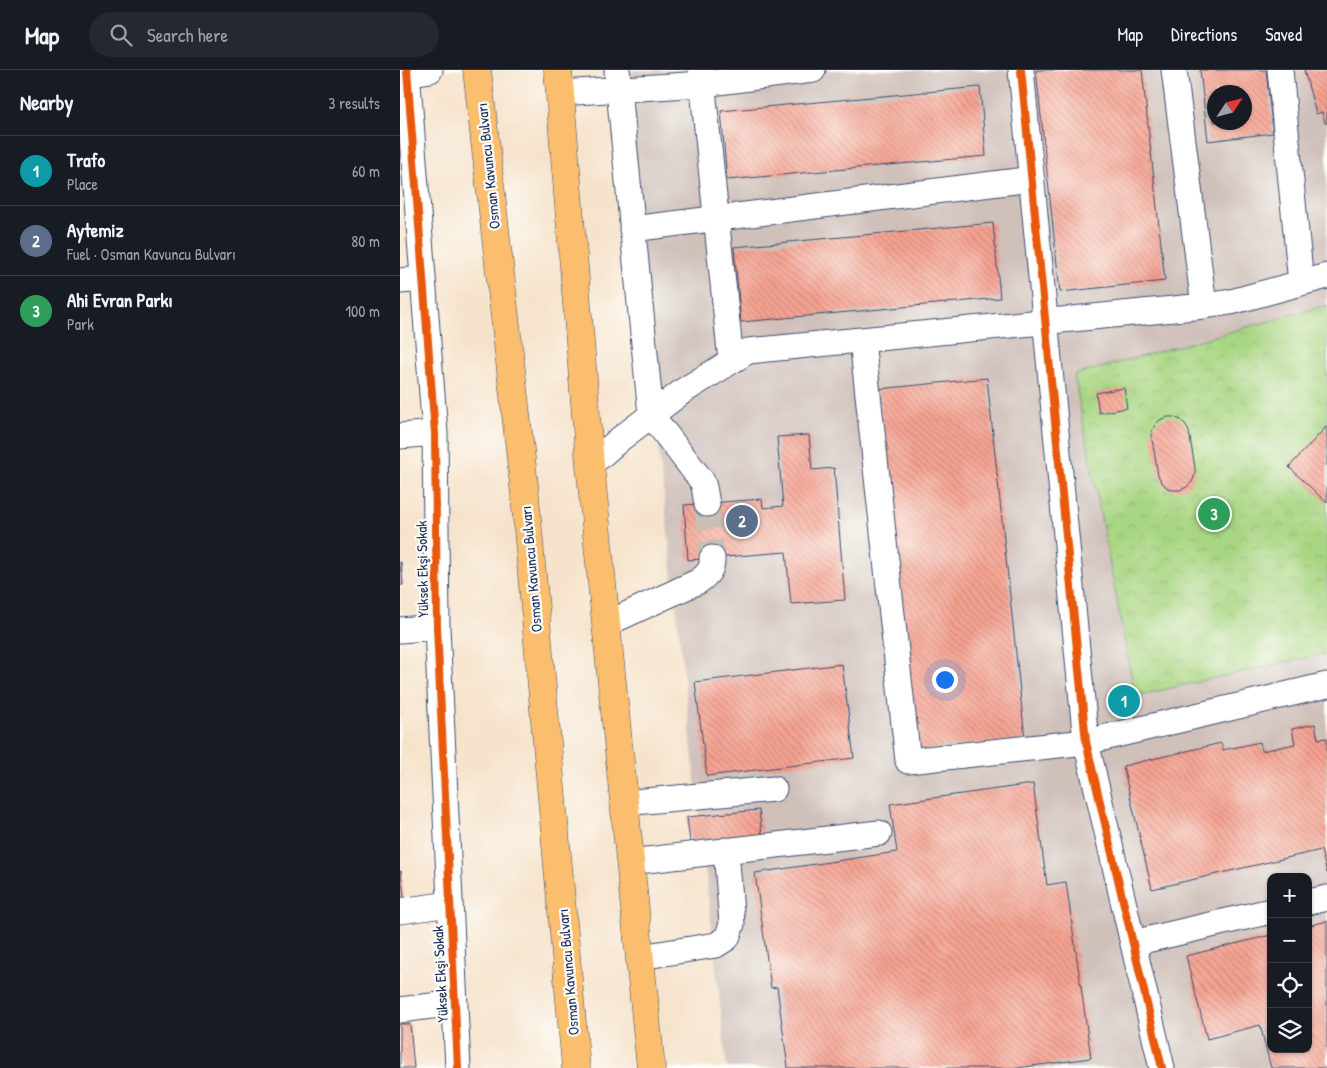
<!DOCTYPE html>
<html lang="en">
<head>
<meta charset="utf-8">
<style>
  :root { --surface:#171b24; --page:#242831; --text:#f1f3f6; --muted:#9ea1a6; --line:#363941; --accent:#2563eb }
  body { margin:0; font-family:"Patrick Hand",sans-serif; background:var(--page); color:var(--text) }
  .controls { position:absolute; right:15px; bottom:15px; display:grid; overflow:hidden; border-radius:10px; box-shadow:0 1px 4px #0004 }
  .controls button { width:45px; height:45px; display:grid; place-items:center; padding:0; border:0; border-bottom:1px solid var(--line); background:var(--surface); color:var(--text); font:25px sans-serif }
  .compass { position:absolute; left:807px; top:15px; width:45px; height:45px; border-radius:50%; background:var(--surface); box-shadow:0 1px 4px #0004; rotate:54deg }
  .you { position:absolute; left:544px; top:609px; width:18px; height:18px; margin:-12px; border:4px solid #fff; border-radius:50%; background:#1a73e8; box-shadow:0 0 0 8px #1a73e833 }
  .badge { display:grid; place-items:center; width:32px; height:32px; border-radius:50%; background:var(--accent); color:#fff; font-size:16px; font-weight:700 }
  .pin { position:absolute; translate:-50% -50%; border:2px solid #fff; box-shadow:0 1px 5px #0006 }
  .list { margin:0; padding:0; list-style:none }
  h2 { display:flex; justify-content:space-between; align-items:center; height:65px; margin:0; padding:0 20px; font-size:21px }
  h2 small { font-size:16px; font-weight:400; color:var(--muted) }
  .list li { display:grid; grid-template-columns:32px 1fr auto; gap:15px; align-items:center; box-sizing:border-box; height:70px; padding:0 20px; border-top:1px solid var(--line) }
  .list b { display:block; font-size:19px; white-space:nowrap }
  .list p { margin:0; font-size:16px; white-space:nowrap; color:var(--muted) }
  .list em { font-size:16px; font-style:normal; color:var(--muted) }
  .icon { flex:none; width:28px; height:28px; fill:none; stroke:currentColor; stroke-width:2; stroke-linecap:round; stroke-linejoin:round }
  .map { position:relative; flex:none; width:927px; height:998px; overflow:hidden }
  header { display:flex; align-items:center; gap:30px; box-sizing:border-box; height:70px; padding:0 25px; background:var(--surface); border-bottom:1px solid var(--line) }
  header strong { font-size:24px }
  nav { display:flex; gap:28px; margin-inline-start:auto; font-size:18px }
  .search { width:350px; height:45px; background:var(--page); display:flex; align-items:center; gap:12px; box-sizing:border-box; padding:0 18px; border-radius:28px; color:var(--muted); font-size:19px }
  main { display:flex }
  aside { flex:1; background:var(--surface) }
  .map>svg:first-child { display:block }
  .industrial { fill:#cfc0ba; fill-rule:evenodd }
  .park { fill:url(#park-crowns); stroke:#628270 }
  .building { fill:url(#building-back-hatch); fill-rule:evenodd }
  .lines { fill:none; stroke-linecap:round; stroke-linejoin:round }
  .minor-tunnel { stroke:#cabfb5; stroke-width:25; stroke-dasharray:25 12; stroke-linecap:butt }
  .minor-casing { stroke:#3c4a6e; stroke-width:27 }
  .highway-casing { stroke:#3c4a6e; stroke-width:29 }
  .minor { stroke:#fff; stroke-width:25 }
  .highway { stroke:#fabe6e; stroke-width:28 }
  .cycleway-casing { stroke:#fdfcf7; stroke-width:11 }
  .cycleway { stroke:#e8590c; stroke-width:8 }
  .labels { text-anchor:middle; dominant-baseline:central; stroke-width:4.5; stroke-linejoin:round; paint-order:stroke }
  .street-label { font-size:15px; fill:#1b2f5e; stroke:#fdfcf7 }
</style>
</head>
<body>
<header>
<strong>Map</strong>
<div class="search"><svg class="icon" aria-label="search" viewBox="0 0 24 24"><circle cx="10" cy="10" r="6"/><path d="M15 15l6 6"/></svg>Search here</div>
<nav><a>Map</a><a>Directions</a><a>Saved</a></nav>
</header>
<main>
<aside>
<h2>Nearby<small>3 results</small></h2>
<ul class="list">
<li><span class="badge" style="background:#0f9aa8">1</span><div><b>Trafo</b><p>Place</p></div><em>60 m</em></li>
<li><span class="badge" style="background:#5c6f8a">2</span><div><b>Aytemiz</b><p>Fuel · Osman Kavuncu Bulvarı</p></div><em>80 m</em></li>
<li><span class="badge" style="background:#2e9e5b">3</span><div><b>Ahi Evran Parkı</b><p>Park</p></div><em>100 m</em></li>
</ul>
</aside>
<div class="map">
<svg width="927" height="998" viewBox="0 0 927 998">
  <defs>
    <pattern id="park-crowns" width="20" height="18" patternUnits="userSpaceOnUse" patternTransform="scale(1.25)"><rect width="20" height="18" fill="#a9d682"/><path d="M2 6a3 3 0 1 1 6 0M12 15a3 3 0 1 1 6 0" fill="none" stroke="#91b873"/></pattern>
    <pattern id="building-back-hatch" width="6" height="6" patternUnits="userSpaceOnUse" patternTransform="scale(1.25)"><rect width="6" height="6" fill="#f7a391"/><path d="M-1 5l2 2M0 0l6 6M5-1l2 2" fill="none" stroke="#c7857a"/></pattern>
  </defs>
  <rect width="100%" height="100%" fill="#fdfcf7"/>
  <filter id="ink" filterUnits="userSpaceOnUse"><feTurbulence type="fractalNoise" baseFrequency=".02" numOctaves="2"/><feDisplacementMap in="SourceGraphic" scale="10" xChannelSelector="R" yChannelSelector="G"/><feConvolveMatrix kernelMatrix="1 2 1 2 8 2 1 2 1" color-interpolation-filters="sRGB"/></filter>
  <filter id="wash" filterUnits="userSpaceOnUse"><feTurbulence type="fractalNoise" baseFrequency=".0096" numOctaves="4" result="noise"/><feDisplacementMap in="SourceGraphic" scale="20" xChannelSelector="R" yChannelSelector="G"/><feGaussianBlur stdDeviation="1.12" result="paint"/><feColorMatrix in="noise" values="0 0 0 0 0 0 0 0 0 0 0 0 0 0 0 0 0 1.4 0 .05"/><feComposite in="paint" operator="in"/></filter>
  <g filter="url(#wash)">
    <rect width="100%" height="100%" fill="#f6e3cb"/>
    <!-- industrial -->
    <path class="industrial" d="M217,0h710v998h-600zM814,22h30v30h-30zM871,807h37v172h-37z"/>
    <!-- park -->
    <path class="park" d="M927,235v348l-192,43 -61,-321z"/>
    <g id="blocks">
      <!-- building -->
      <path class="building" d="M636,0h106l23,211 -105,11z
        M800,0h66l7,63 -65,8zM814,22h30v30h-30z
        M904,0h23v53h-2l-3,-11 -6,2z
        M580,17l6,69 -259,24 -6,-69z
        M593,153l7,75 -259,24 -7,-75z
        M587,308l38,361 -107,11 -39,-361z
        M724,318l3,20 -28,5 -3,-20z
        M767,347h7l7,3 5,5 3,7 6,36v7l-3,7 -5,5 -7,3h-7l-7,-3 -5,-6 -3,-6 -6,-36v-8l3,-6 5,-5z
        M927,356v77l-38,-36z
        M409,365l3,35 22,-2 11,132 -54,4 -5,-52 -98,8 -4,-55 78,-6 1,9 20,-2 -6,-69z
        M0,492h1l2,23h-3z
        M442,594l12,94 -147,18 -12,-94z
        M735,621l3,14 -25,6 -4,-15z
        M915,654l3,15 9,-1v135l-6,-23 -169,39 -29,-123 98,-23 2,7 37,-8 2,9 33,-7 -3,-15z
        M633,714l14,101 19,-3 25,176 -74,10h-229l-11,-81 -6,1 -16,-115 142,-21 -7,-48z
        M359,740l3,25 -72,7 -3,-25z
        M0,801h1l3,28 -4,1z
        M927,851v147h-56l-11,-43 -53,14 -21,-83 85,-21v114h37v-123z
        M0,954h10l4,44h-14z"/>
    </g>
  </g>
  <g filter="url(#ink)">
    <use href="#blocks" fill-opacity="0" stroke="#3c4a6e" stroke-width="1"/>
    <g class="lines">
      <!-- minor-tunnel -->
      <path class="minor-tunnel" d="M307,434l5,54"/>
      <defs>
        <path id="minor" d="M7,0l28,363 2,194 21,441
          M217,0l34,345 51,66 2,6 3,17
          M301,0l30,291
          M621,0l65,672 76,326
          M774,0l30,236
          M880,0l21,213
          M0,5l30,-5
          M160,23l143,-9 110,-14
          M232,159l400,-50
          M0,211l23,-2
          M462,270l46,421 178,-19 241,-57
          M0,366l35,-3
          M190,395l30,-26 63,-48 65,-40 456,-45 27,-4 96,-26
          M206,554l93,-43c8,-6 14,-12 13,-23
          M0,560l37,-3
          M224,733l150,-14
          M230,792l249,-29
          M908,832l19,-4
          M0,841l50,-7
          M733,873l138,-32
          M240,887l76,-12 11,-7 5,-14 -6,-74
          M0,940l55,-7"/>
        <path id="highway" d="M77,0l47,415 52,583
          M158,0l32,395 61,603"/>
      </defs>
      <!-- minor casing -->
      <use href="#minor" class="minor-casing"/>
      <!-- highway casing -->
      <use href="#highway" class="highway-casing"/>
      <!-- minor -->
      <use href="#minor" class="minor"/>
      <!-- highway -->
      <use href="#highway" class="highway"/>
      <defs>
        <path id="cycleway" d="M7,0l28,363 2,194 21,441
          M621,0l65,672 76,326"/>
      </defs>
      <!-- cycleway casing -->
      <use href="#cycleway" class="cycleway-casing"/>
      <!-- cycleway -->
      <use href="#cycleway" class="cycleway"/>
    </g>
  </g>
  <g class="labels">
    <!-- street labels -->
    <g class="street-label">
      <text transform="translate(88 96) rotate(-96)">Osman Kavuncu Bulvarı</text>
      <text transform="translate(22 499) rotate(-91)">Yüksek Ekşi Sokak</text>
      <text transform="translate(131 499) rotate(-95)">Osman Kavuncu Bulvarı</text>
      <text transform="translate(168 902) rotate(-95)">Osman Kavuncu Bulvarı</text>
      <text transform="translate(40 904) rotate(-93)">Yüksek Ekşi Sokak</text>
    </g>
  </g>
</svg>
<div class="controls">
<button>+</button>
<button>−</button>
<button><svg class="icon" aria-label="locate" viewBox="0 0 24 24"><circle cx="12" cy="12" r="6"/><path d="M12 2v4M12 18v4M2 12h4M18 12h4"/></svg></button>
<button><svg class="icon" aria-label="layers" viewBox="0 0 24 24"><path d="M12 4l9 5-9 5-9-5zM3 14l9 5 9-5"/></svg></button>
</div>
<svg class="compass" viewBox="-18 -18 36 36"><path d="M0-13l5 13h-10z" fill="#e53935"/><path d="M0 13l5-13h-10z" fill="#9ea1a6"/></svg>
<div class="you"></div>
<div class="pin badge" style="left:724px;top:631px;background:#0f9aa8">1</div>
<div class="pin badge" style="left:342px;top:451px;background:#5c6f8a">2</div>
<div class="pin badge" style="left:814px;top:444px;background:#2e9e5b">3</div>
</div>
</main>
</body>
</html>
